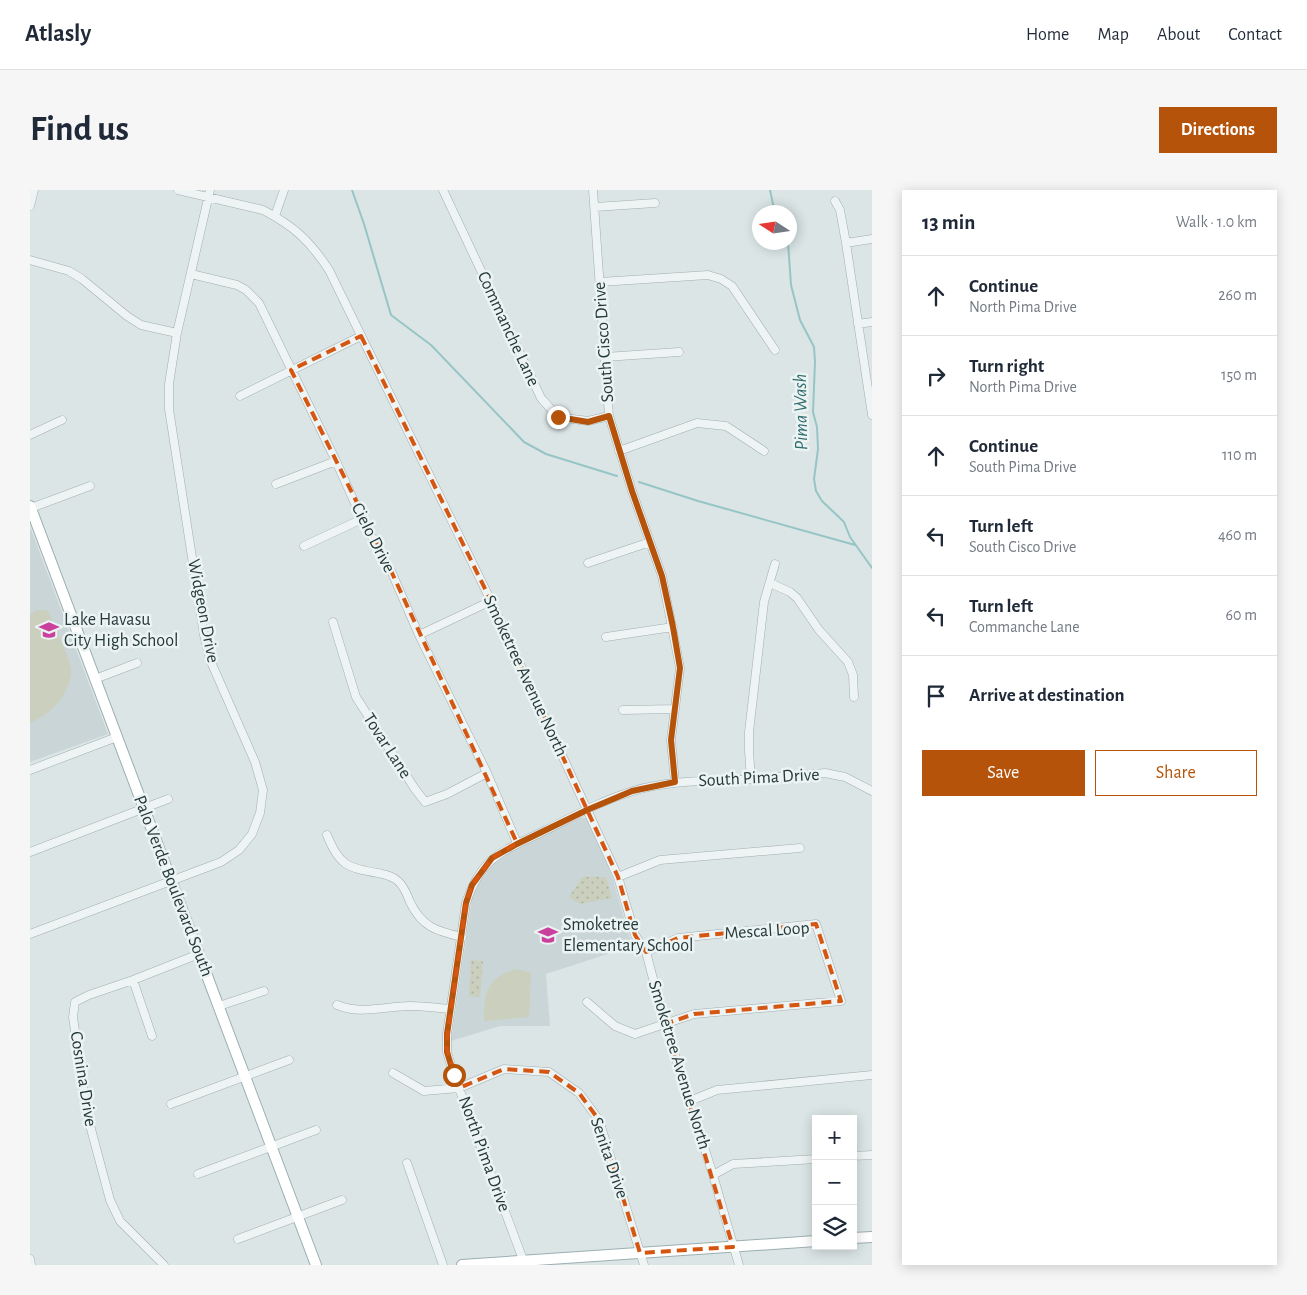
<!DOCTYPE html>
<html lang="en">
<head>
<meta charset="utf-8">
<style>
  :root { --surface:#fff; --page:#f6f6f7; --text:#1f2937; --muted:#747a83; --line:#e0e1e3; --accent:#b45309 }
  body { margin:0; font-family:"Alegreya Sans",sans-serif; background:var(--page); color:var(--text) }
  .controls { position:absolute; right:15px; bottom:15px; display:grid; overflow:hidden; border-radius:0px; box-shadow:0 2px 12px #0003 }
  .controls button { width:45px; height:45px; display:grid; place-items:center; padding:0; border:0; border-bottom:1px solid var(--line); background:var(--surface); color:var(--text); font:25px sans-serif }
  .compass { position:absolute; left:722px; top:15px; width:45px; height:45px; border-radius:50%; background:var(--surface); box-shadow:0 2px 12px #0003; rotate:282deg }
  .stop { position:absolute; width:15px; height:15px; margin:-11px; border:4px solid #b45309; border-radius:50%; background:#fff }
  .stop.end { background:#b45309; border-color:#fff; box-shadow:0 1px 5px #0008 }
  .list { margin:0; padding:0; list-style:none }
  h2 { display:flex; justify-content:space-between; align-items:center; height:65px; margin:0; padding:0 20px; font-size:21px }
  h2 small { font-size:16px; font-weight:400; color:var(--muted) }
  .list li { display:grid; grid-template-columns:32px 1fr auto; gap:15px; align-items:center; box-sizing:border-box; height:80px; padding:0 20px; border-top:1px solid var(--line) }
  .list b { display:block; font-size:19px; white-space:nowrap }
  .list p { margin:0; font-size:16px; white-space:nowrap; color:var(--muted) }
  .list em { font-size:16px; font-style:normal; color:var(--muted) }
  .actions { display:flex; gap:10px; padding:15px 20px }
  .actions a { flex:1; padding:11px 0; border:1px solid var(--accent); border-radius:0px; text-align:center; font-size:18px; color:var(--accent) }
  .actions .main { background:var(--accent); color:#fff }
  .icon { flex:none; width:28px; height:28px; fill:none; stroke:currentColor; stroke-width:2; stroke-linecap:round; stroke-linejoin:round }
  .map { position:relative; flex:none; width:842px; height:1075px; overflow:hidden; border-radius:0px }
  header { display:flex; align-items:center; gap:30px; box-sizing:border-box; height:70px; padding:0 25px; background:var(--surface); border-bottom:1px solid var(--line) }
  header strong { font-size:24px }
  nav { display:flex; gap:28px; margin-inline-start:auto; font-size:18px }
  .intro { display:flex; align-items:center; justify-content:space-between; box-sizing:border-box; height:120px; padding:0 30px }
  h1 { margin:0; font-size:35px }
  .button { padding:12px 22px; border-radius:0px; background:var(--accent); color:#fff; font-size:18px; font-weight:700 }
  main { display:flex; gap:30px; padding:0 30px }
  aside { flex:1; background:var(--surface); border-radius:0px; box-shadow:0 2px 12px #0003 }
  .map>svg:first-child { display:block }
  .built { fill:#cad5d7 }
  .grass { fill:url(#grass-dots) }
  .garden { fill:#cbcfbd }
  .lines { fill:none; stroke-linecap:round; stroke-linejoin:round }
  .stream { stroke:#97c5c5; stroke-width:2 }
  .minor-casing { stroke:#a1aeaf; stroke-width:9 }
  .major-casing { stroke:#9bafb1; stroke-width:12 }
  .minor { stroke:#eef3f4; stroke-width:8 }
  .major { stroke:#fff; stroke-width:10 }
  .route { stroke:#b45309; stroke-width:6 }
  .marked { fill:none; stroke:#d55611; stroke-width:4; stroke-dasharray:10 6; stroke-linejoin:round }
  .labels { text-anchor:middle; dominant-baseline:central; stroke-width:5; stroke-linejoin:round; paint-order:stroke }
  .street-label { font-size:18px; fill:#26393b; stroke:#ebf3f3 }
  .poi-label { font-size:18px; fill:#26393b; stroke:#ebf3f3; text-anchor:start }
  .water-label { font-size:19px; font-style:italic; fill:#316c6e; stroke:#ebf3f3 }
</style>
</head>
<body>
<header>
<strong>Atlasly</strong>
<nav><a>Home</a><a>Map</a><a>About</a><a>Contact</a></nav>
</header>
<div class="intro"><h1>Find us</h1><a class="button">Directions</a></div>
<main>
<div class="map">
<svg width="842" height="1075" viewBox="0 0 842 1075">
  <defs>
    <pattern id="grass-dots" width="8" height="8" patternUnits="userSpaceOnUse" patternTransform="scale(1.25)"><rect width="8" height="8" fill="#cbcfbd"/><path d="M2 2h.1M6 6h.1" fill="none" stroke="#aeb2a3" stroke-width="1.8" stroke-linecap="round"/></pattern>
  </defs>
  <rect width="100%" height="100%" fill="#dbe5e6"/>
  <!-- built -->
  <path class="built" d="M0,337l78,207 -78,28z
    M549,628h6l5,3 23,58 19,67 -86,28 4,52h-50l-49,15 21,-143 4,-10 15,-21 21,-17z"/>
  <!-- grass -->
  <path class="grass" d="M552,687h24l6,21 -32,6 -11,-7z
    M539,732l10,1 1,6 -14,2 -1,-5z
    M441,770l12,1 -3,36 -11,-1z"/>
  <!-- garden -->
  <path class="garden" d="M7,420h11c6,17 19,41 23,58 1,8 -2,15 -5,22 -9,17 -19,25 -36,33v-108z
    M487,779l14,4 -2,44 -45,4c-1,-28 5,-45 33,-52z"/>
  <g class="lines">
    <!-- stream -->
    <path class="stream" d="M322,0l12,34 27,91 40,30 93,97 22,12 71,22
      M740,0l3,14 4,8
      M758,52l3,43 9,35 14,27 1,15 -2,50 4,15 1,22 -4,30 2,12 6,10 22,21 6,15 22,31
      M609,292l59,19 157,44"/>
    <defs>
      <path id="minor" d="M148,0l85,20c31,16 47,31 66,60l162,331 127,276 17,58 11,17 19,72 48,151 26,90
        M413,0l98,208 17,19 30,4 21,-5
        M563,0l16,226 23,75 30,85 18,92 -9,72 4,42
        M805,11l5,9 6,33 26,172
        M0,16l4,-16
        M565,17l60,-4
        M245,26l9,-26
        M816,53l26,-4
        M0,70l39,11 13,8 45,37 14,9 36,8
        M161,84l46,11 9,5 13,13 77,158 26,58 30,54 27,62 68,138 30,70
        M570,92l108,-7 13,4 11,7 43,64
        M828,134l14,-2
        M575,167l74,-5
        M210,206l121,-60
        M0,245l32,-15
        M589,261l78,-28 29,3 38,25
        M246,294l60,-23
        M1,318l59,-22
        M274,356l58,-27
        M558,373l62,-21
        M740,393l20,9 7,6 22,32 29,32 5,13 1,22
        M303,432l23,75 59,92 10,13 22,-8 40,-21
        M389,445l72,-34
        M576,447l67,-10
        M65,489l42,-16
        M593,520l52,-1
        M0,580l87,-33
        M721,589l-2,-28v-19l15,-130 11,-38
        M297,645c12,30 20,33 51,38 8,2 15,3 21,9 6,6 8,13 11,20 12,25 26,29 52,35
        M0,662l138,-53
        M588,687l42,-17 140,-12
        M0,744l191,-72 18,-12 13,-16 8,-21 3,-23 -8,-28 -44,-100 -7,-27 -35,-226v-25l8,-51 33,-143
        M103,790l19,56
        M557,812l28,24 20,8 59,-20 147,-13 -25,-77 -138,14 -32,14
        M307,815c24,10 49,1 74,1 13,0 26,2 39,3
        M189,816l45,-15
        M363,883l31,18 35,-3 45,-19 45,3 30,21 20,27 45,145
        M660,911l27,-11 155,-15
        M141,914l118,-44
        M823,966l19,-1
        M377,973l36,102
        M168,984l118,-44
        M683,985l20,-11 83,-5
        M208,1049l104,-39
        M0,1069l1,6
        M134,1075l-44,-44 -10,-21 -23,-86 -14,-97 2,-15 14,-7 44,-15 66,-26
        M495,1075l-71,-190 -7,-23v-18l19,-131c16,-48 38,-52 80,-73 28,-14 57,-30 87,-39 33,-10 67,-10 101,-11 31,-2 61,-4 91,-7l20,4 27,14"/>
      <path id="major" d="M0,316l286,759
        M823,1048l19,-1
        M432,1075l354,-24"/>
    </defs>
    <!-- minor casing -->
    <use href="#minor" class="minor-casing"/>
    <!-- major casing -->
    <use href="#major" class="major-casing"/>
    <!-- minor -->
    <use href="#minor" class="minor"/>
    <!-- major -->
    <use href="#major" class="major"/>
  </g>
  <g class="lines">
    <!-- route -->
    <path class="route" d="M424,885l-7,-23v-18l19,-131 6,-18 20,-27 25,-14 70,-34 45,-19 43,-9 -4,-42 9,-72 -7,-41 -11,-51 -30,-85 -23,-75 -21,6 -30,-5"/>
  </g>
  <!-- marked area -->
  <path class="marked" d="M331,146l130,265 127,276 17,58 11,17 32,-14 138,-14 25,77 -147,13 -29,10 68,223 -93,6 -41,-133 -20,-27 -30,-21 -45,-3 -45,19 -13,-42 20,-143 6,-18 20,-27 25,-15 -125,-270 -101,-203z"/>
  <!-- icons -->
  <defs>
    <symbol id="school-bare" viewBox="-9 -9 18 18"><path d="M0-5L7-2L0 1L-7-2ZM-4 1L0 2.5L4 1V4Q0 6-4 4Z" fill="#ca419d" stroke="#ebf3f3" stroke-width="2.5" paint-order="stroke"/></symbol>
  </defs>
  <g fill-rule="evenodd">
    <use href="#school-bare" x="5" y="426" width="28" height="28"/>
    <use href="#school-bare" x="504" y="731" width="28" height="28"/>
  </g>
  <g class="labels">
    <!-- street labels -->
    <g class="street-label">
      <text transform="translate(478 139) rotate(65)">Commanche Lane</text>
      <text transform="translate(574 152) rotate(-94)">South Cisco Drive</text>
      <text transform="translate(343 348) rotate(63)">Cielo Drive</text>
      <text transform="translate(173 421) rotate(79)">Widgeon Drive</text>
      <text transform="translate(495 486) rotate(65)">Smoketree Avenue North</text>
      <text transform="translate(357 556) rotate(57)">Tovar Lane</text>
      <text transform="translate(729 588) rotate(-3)">South Pima Drive</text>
      <text transform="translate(143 696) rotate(69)">Palo Verde Boulevard South</text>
      <text transform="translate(737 741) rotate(-4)">Mescal Loop</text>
      <text transform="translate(649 875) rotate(73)">Smoketree Avenue North</text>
      <text transform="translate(53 889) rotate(81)">Cosnina Drive</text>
      <text transform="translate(454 964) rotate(70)">North Pima Drive</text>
      <text transform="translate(579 968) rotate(71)">Senita Drive</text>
    </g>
    <!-- poi labels -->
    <g class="poi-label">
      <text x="34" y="430">Lake Havasu<tspan x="34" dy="21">City High School</tspan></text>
      <text x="533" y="735">Smoketree<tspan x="533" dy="21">Elementary School</tspan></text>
    </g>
    <!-- water labels -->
    <g class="water-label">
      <text transform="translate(771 222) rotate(-91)">Pima Wash</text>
    </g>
  </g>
</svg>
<div class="controls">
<button>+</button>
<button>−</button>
<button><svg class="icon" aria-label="layers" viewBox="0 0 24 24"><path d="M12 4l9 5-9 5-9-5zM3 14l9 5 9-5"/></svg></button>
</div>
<svg class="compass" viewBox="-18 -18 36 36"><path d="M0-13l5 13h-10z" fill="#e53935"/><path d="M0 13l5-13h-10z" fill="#747a83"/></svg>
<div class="stop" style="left:424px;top:885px"></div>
<div class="stop end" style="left:528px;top:227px"></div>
</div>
<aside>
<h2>13 min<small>Walk · 1.0 km</small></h2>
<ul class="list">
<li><svg class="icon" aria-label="ahead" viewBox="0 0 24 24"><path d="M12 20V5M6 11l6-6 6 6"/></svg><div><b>Continue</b><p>North Pima Drive</p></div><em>260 m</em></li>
<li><svg class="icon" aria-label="right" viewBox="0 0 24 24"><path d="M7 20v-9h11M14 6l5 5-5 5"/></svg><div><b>Turn right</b><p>North Pima Drive</p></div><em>150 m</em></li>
<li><svg class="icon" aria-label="ahead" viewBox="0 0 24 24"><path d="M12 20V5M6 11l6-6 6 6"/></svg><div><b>Continue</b><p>South Pima Drive</p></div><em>110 m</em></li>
<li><svg class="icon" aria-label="left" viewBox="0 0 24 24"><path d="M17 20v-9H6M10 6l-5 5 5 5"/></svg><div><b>Turn left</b><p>South Cisco Drive</p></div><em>460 m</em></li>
<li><svg class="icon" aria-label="left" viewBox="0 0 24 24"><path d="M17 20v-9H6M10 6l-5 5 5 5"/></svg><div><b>Turn left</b><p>Commanche Lane</p></div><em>60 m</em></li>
<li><svg class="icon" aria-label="arrive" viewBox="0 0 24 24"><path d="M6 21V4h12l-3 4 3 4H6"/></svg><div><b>Arrive at destination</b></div></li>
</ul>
<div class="actions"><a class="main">Save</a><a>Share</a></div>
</aside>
</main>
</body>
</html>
